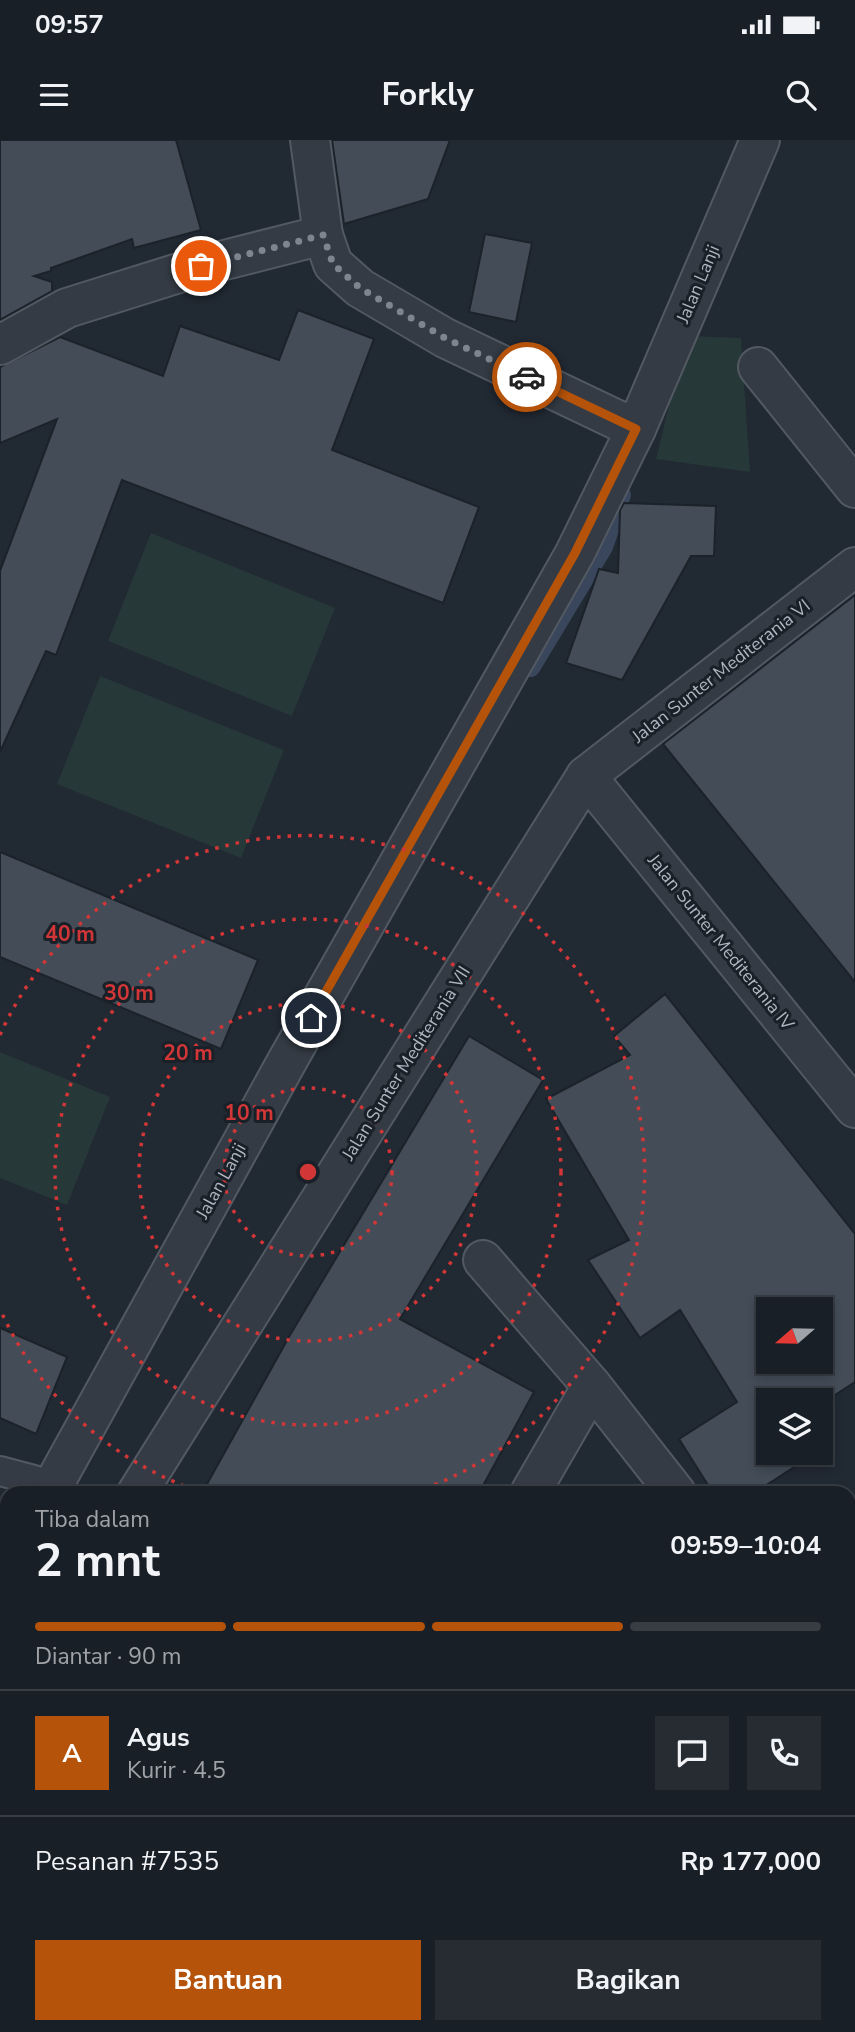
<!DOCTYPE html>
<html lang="id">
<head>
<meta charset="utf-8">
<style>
  :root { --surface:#191f26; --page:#262c32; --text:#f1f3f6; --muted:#9fa2a7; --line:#373d43; --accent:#b45309 }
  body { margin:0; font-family:"Nunito Sans",sans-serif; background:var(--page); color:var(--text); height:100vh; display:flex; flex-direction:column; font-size:26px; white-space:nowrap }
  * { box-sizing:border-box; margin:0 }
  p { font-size:23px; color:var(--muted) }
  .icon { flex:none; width:38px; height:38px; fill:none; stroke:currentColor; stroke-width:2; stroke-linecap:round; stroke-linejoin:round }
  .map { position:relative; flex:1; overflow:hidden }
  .details { position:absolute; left:0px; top:1346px; width:856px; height:548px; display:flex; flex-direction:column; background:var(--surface); border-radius:21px 21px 0 0; box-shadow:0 4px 10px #0003,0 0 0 2px var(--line) }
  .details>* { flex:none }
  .needle { width:46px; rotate:250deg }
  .tools { position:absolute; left:756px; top:1157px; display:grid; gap:14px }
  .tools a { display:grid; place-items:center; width:77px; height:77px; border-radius:0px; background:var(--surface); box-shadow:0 4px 10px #0003,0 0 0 2px var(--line); font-size:35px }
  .pin { position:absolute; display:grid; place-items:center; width:60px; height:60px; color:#fff; margin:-30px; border:4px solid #fff; border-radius:50%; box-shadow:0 2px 7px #0007 }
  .courier { position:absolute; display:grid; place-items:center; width:70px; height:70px; margin:-35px; border:5px solid #b45309; border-radius:50%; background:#fff; color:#222; box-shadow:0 2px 9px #0007 }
  .overview em { font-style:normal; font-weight:700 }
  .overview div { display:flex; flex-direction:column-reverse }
  .overview { display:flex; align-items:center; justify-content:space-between; height:119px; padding:0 35px }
  h1 { font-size:46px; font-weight:700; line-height:52px }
  .bar { display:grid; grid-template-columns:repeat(4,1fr); gap:10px 7px; align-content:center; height:84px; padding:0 35px }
  .bar i { height:9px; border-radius:5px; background:var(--line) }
  .bar .current { background:var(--accent) }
  .bar p { grid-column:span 4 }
  .line { display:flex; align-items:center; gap:18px; padding:0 35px; border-top:2px solid var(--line) }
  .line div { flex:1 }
  .round { display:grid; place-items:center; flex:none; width:74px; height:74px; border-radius:0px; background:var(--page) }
  .primary-button { display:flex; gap:14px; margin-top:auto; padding:14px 35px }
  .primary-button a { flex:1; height:80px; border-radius:0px; background:var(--accent); color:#fff; font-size:28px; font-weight:700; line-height:80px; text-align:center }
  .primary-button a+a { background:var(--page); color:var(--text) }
  .status { display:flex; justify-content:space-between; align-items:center; height:49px; padding:0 35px; background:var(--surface); direction:ltr }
  .status svg { height:19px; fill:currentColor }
  header { display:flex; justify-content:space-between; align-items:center; height:91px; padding:0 35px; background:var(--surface); font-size:32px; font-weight:700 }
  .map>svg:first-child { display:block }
</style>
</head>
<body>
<div class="status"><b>09:57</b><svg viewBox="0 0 49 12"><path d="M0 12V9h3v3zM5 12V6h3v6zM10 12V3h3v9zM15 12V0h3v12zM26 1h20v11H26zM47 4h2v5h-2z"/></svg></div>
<header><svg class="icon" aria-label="menu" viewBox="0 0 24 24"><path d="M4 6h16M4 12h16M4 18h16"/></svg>Forkly<svg class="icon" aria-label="search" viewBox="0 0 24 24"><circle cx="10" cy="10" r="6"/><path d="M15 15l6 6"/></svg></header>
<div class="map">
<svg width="855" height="1892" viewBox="0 0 855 1892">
  <rect width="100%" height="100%" fill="#212933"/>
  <g fill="#273838">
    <polygon points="686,196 741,198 750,332 656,319"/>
    <polygon points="151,393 335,468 292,576 108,501"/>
    <polygon points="100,536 284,610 241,718 57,644"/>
    <polygon points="0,912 110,957 67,1065 0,1038"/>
  </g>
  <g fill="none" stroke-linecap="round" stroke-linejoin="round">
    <polyline stroke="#39465b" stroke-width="18" points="531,528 604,407 622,355"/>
  </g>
  <g fill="#434c57" stroke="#1c222a" stroke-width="2" fill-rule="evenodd">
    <polygon points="0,0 176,0 201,90 134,108 132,99 51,128 51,131 34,136 52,142 52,151 0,180"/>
    <polygon points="332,0 450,0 428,59 344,84"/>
    <polygon points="485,94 532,103 516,182 469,172"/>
    <polygon points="298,170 374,199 332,310 479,367 443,463 122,340 56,515 46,511 0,612 0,431 57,279 0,303 0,227 60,197 163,236 180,186 279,220"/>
    <polygon points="624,363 716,366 714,416 691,416 622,540 566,523 599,429 618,433 620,370"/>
    <polygon points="855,455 855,842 663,604"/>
    <polygon points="0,712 258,820 221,909 0,817"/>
    <path d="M665 854 855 1094V1242L821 1264V1260H768V1312H796L802 1322 754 1353H713L679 1299 737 1262 680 1170 640 1198 588 1120 629 1100 546 959 630 915 614 896ZM768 1169H821V1222H768Z"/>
    <polygon points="469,896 543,940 400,1179 534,1252 479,1353 202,1353 290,1195"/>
    <polygon points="0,1188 67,1217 36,1294 0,1278"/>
  </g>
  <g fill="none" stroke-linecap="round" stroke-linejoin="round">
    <g stroke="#525962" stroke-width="32">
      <polyline id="service" points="0,1331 34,1340 51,1350"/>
    </g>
    <g stroke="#525962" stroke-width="42">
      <g id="minor">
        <polyline points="310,0 323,95 333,124 360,148 445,198 636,289"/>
        <polyline points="0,205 67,168 201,126 323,95"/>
        <polyline points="758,227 855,348"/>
        <polyline points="586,636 855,968"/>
        <polyline points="483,1120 592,1246 676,1353"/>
        <polyline points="49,1353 286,923 575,413 636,289 760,0"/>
        <polyline points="137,1353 586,636 855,427"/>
        <polyline points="530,1353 592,1246"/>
        <polyline points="0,1436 7,1424"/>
        <polyline points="849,1457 855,1452"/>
        <polyline points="0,1572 7,1561"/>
        <polyline points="0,1656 7,1661"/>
        <polyline points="295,1886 300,1892"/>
        <polyline points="391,1892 396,1886"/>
      </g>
    </g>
    <use href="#service" stroke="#343b44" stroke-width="28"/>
    <use href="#minor" stroke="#343b44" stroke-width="38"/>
  </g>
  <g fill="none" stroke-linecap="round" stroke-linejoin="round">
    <polyline stroke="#7d858f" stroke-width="7" stroke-dasharray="0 12.6" points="201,126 323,95 333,124 360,148 445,198 527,237"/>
    <polyline stroke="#b45309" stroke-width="9" points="311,878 575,413 636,289 527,237"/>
  </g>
  <g fill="none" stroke="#d23637" stroke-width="3.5" stroke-dasharray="3.5 7">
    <circle cx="308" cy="1032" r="84"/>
    <circle cx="308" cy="1032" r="169"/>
    <circle cx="308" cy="1032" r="253"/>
    <path d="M204 1353A337 337 0 0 1 0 1169M0 895A337 337 0 1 1 412 1353"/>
  </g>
  <g text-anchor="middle" stroke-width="6" stroke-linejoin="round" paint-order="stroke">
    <g font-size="18" fill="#afb6c1" stroke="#1a2028">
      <text transform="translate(698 144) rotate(-67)" y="6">Jalan Lanji</text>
      <text transform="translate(721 531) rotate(-38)" y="6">Jalan Sunter Mediterania VI</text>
      <text transform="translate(721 802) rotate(51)" y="6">Jalan Sunter Mediterania IV</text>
      <text transform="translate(406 923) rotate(-58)" y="6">Jalan Sunter Mediterania VII</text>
      <text transform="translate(221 1041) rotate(-61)" y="6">Jalan Lanji</text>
    </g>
  </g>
  <circle cx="308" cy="1032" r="10" fill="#d23637" stroke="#1a2028" stroke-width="3.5"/>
  <g font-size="21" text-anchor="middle" font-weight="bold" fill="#d23637" stroke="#1a2028" stroke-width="6" stroke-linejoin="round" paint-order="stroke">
    <text x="70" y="801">40 m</text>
    <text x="129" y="860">30 m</text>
    <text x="188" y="920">20 m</text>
    <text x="249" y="980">10 m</text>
  </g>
</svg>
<div class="tools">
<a><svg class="needle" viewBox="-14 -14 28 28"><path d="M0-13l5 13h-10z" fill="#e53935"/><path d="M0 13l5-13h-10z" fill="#9fa2a7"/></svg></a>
<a><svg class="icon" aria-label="layers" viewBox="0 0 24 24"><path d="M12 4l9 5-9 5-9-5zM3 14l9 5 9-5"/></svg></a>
</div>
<div class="pin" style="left:201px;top:126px;background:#ea580c"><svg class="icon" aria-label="bag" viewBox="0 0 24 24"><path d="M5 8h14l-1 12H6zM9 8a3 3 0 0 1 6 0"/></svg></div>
<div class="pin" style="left:311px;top:878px;background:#1f2937"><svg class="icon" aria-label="home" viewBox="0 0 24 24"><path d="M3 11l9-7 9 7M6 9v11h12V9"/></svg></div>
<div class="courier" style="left:527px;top:237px"><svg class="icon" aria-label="car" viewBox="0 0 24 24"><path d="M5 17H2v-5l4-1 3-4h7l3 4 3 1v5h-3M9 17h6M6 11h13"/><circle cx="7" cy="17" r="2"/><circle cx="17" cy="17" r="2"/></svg></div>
<section class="details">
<div class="overview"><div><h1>2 mnt</h1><p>Tiba dalam</p></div><em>09:59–10:04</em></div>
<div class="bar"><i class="current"></i><i class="current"></i><i class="current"></i><i></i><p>Diantar · 90 m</p></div>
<div class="line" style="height:126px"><b class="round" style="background:var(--accent);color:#fff">A</b><div><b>Agus</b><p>Kurir · 4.5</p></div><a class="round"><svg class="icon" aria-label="chat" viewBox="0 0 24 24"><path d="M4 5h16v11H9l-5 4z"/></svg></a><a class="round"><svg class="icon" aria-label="phone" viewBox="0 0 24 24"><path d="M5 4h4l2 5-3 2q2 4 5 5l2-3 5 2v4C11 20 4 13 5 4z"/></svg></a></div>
<div class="line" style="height:91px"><div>Pesanan #7535</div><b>Rp 177,000</b></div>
<div class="primary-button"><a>Bantuan</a><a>Bagikan</a></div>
</section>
</div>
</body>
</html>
